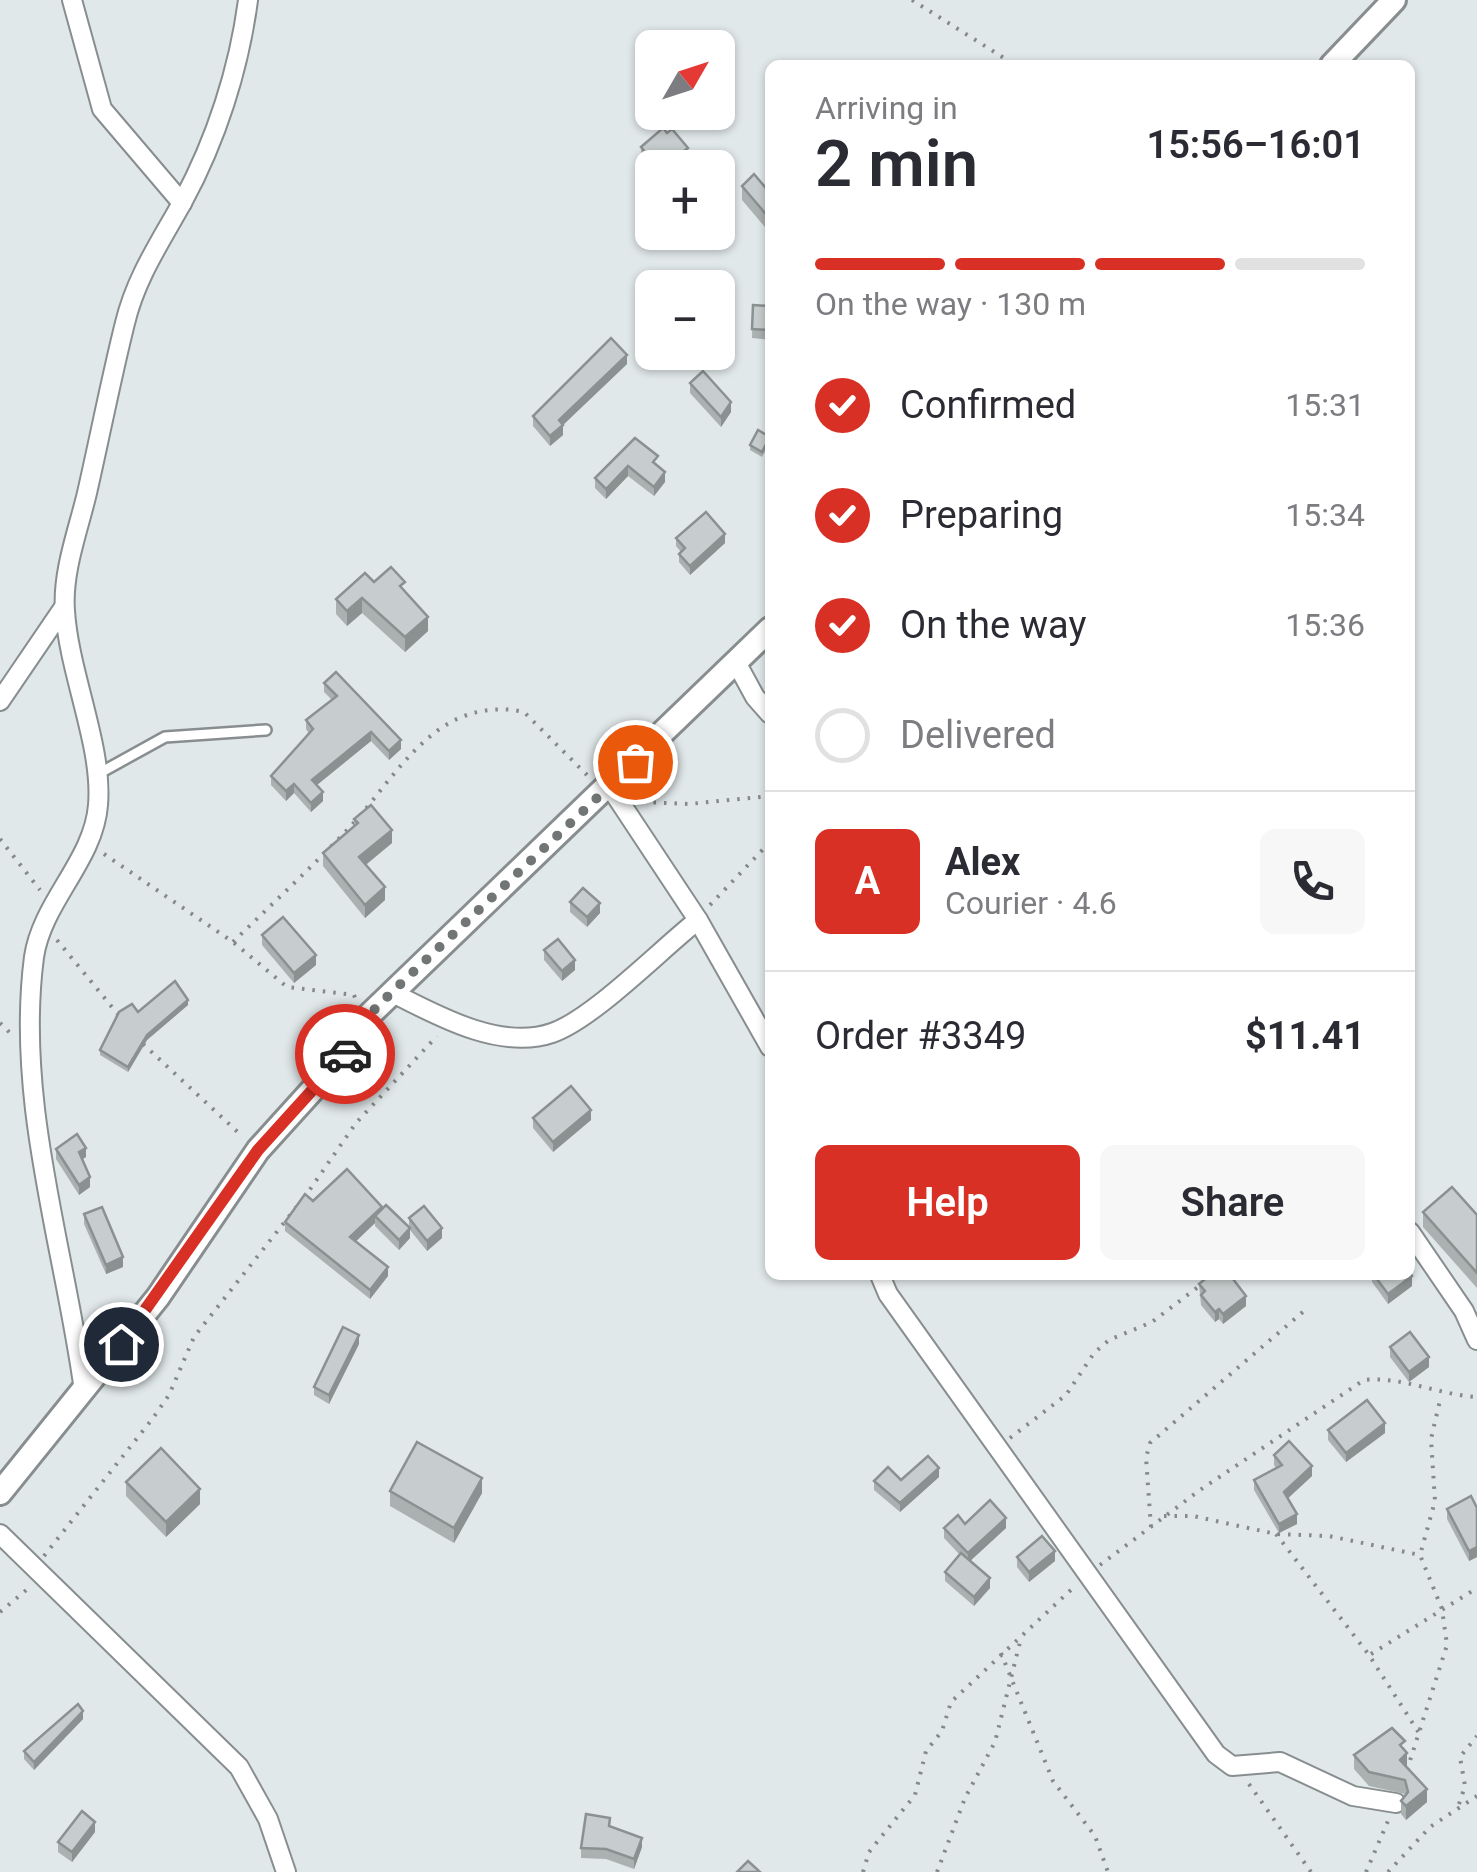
<!DOCTYPE html>
<html lang="en">
<head>
<meta charset="utf-8">
<style>
  :root { --surface:#fff; --page:#f7f7f7; --text:#2b2b33; --muted:#7c7c81; --line:#e1e1e2; --accent:#d93025 }
  body { margin:0; font-family:Roboto,sans-serif; background:var(--page); color:var(--text); height:100vh; display:flex; flex-direction:column; font-size:38px; white-space:nowrap }
  * { box-sizing:border-box; margin:0 }
  p { font-size:32px; color:var(--muted) }
  .icon { flex:none; width:55px; height:55px; fill:none; stroke:currentColor; stroke-width:2; stroke-linecap:round; stroke-linejoin:round }
  .map { position:relative; flex:1; overflow:hidden }
  .sheet { position:absolute; left:765px; top:60px; width:650px; height:1220px; display:flex; flex-direction:column; background:var(--surface); border-radius:15px; box-shadow:0 2px 8px #0004 }
  .sheet>* { flex:none }
  .needle { width:65px; rotate:51deg }
  .tools { position:absolute; left:635px; top:30px; display:grid; gap:20px }
  .tools a { display:grid; place-items:center; width:100px; height:100px; border-radius:15px; background:var(--surface); box-shadow:0 2px 8px #0004; font-size:50px }
  .pin { position:absolute; display:grid; place-items:center; width:85px; height:85px; color:#fff; margin:-42px; border:5px solid #fff; border-radius:50%; box-shadow:0 2px 10px #0007 }
  .courier { position:absolute; display:grid; place-items:center; width:100px; height:100px; margin:-50px; border:8px solid #d93025; border-radius:50%; background:#fff; color:#222; box-shadow:0 2px 12px #0007 }
  .summary em { font-style:normal; font-weight:600 }
  .summary div { display:flex; flex-direction:column-reverse }
  .summary { display:flex; align-items:center; justify-content:space-between; height:170px; padding:0 50px }
  h1 { font-size:65px; font-weight:600; line-height:75px }
  .bar { display:grid; grid-template-columns:repeat(4,1fr); gap:15px 10px; align-content:center; height:120px; padding:0 50px }
  .bar i { height:12px; border-radius:8px; background:var(--line) }
  .bar .on { background:var(--accent) }
  .bar p { grid-column:span 4 }
  .line { display:flex; align-items:center; gap:25px; padding:0 50px; border-top:2px solid var(--line) }
  .line div { flex:1 }
  .round { display:grid; place-items:center; flex:none; width:105px; height:105px; border-radius:15px; background:var(--page) }
  ol { padding:0 50px; list-style:none }
  li { display:flex; align-items:center; gap:30px; height:110px }
  li p { margin-inline-start:auto }
  li .icon { padding:10px; border-radius:50%; background:var(--accent); color:#fff; stroke-width:4 }
  li:last-child { color:var(--muted) }
  li i { width:55px; height:55px; border:5px solid var(--line); border-radius:50% }
  .primary-button { display:flex; gap:20px; margin-top:auto; padding:20px 50px }
  .primary-button a { flex:1; height:115px; border-radius:15px; background:var(--accent); color:#fff; font-size:40px; font-weight:600; line-height:115px; text-align:center }
  .primary-button a+a { background:var(--page); color:var(--text) }
  .map>svg:first-child { display:block }
</style>
</head>
<body>
<div class="map">
<svg width="1477" height="1872" viewBox="0 0 1477 1872">
  <rect width="100%" height="100%" fill="#e1e8e9"/>
  <g fill="none" stroke-linecap="round" stroke-linejoin="round">
    <g stroke="#888e8f" stroke-width="14">
      <polyline id="service" points="98,774 165,737 266,730"/>
    </g>
    <g stroke="#888e8f" stroke-width="22">
      <g id="minor">
        <polyline points="72,0 102,109 182,203"/>
        <polyline points="736,662 755,697 770,714"/>
        <polyline points="0,701 64,607"/>
        <polyline points="610,787 698,920 770,1047"/>
        <path d="M391 992C436 1015 500 1051 552 1033 593 1019 661 949 698 920"/>
        <polyline points="1410,1232 1464,1311 1477,1340"/>
        <polyline points="880,1275 888,1294 1216,1754 1232,1766 1280,1762 1353,1796 1396,1803"/>
        <path d="M84 1391C65 1249 15 1103 34 957 42 902 94 860 98 805 103 746 69 674 65 611 62 572 78 531 87 493 100 436 111 379 125 323 136 277 161 241 183 201 216 140 239 69 248 0"/>
        <polyline points="0,1534 239,1767 268,1819 286,1872"/>
      </g>
    </g>
    <g stroke="#888e8f" stroke-width="28">
      <g id="tertiary">
        <polyline points="1332,65 1394,0"/>
        <polyline points="0,1493 158,1297 258,1150 345,1054 364,1020 770,629"/>
      </g>
    </g>
    <g stroke="#84898a" stroke-width="4" stroke-dasharray="2.5 8" stroke-linecap="butt">
      <polyline points="912,0 1015,65"/>
      <polyline points="643,802 689,804 770,796"/>
      <polyline points="0,839 40,890"/>
      <polyline points="104,854 233,942 287,987 354,995 356,1000"/>
      <polyline points="710,905 770,842"/>
      <polyline points="57,940 121,1018"/>
      <path d="M233 942C272 904 312 867 349 828 378 797 402 757 437 731 462 712 494 705 524 712L587 775"/>
      <polyline points="0,1023 11,1034"/>
      <polyline points="143,1044 242,1136"/>
      <polyline points="304,1198 356,1123 437,1036"/>
      <polyline points="1010,1438 1066,1395 1094,1353 1109,1340 1152,1322 1202,1284"/>
      <polyline points="1164,1516 1193,1516 1276,1534 1329,1536 1420,1555"/>
      <polyline points="1151,1527 1146,1458 1150,1443 1304,1311"/>
      <polyline points="1276,1534 1369,1655 1419,1733"/>
      <polyline points="44,1556 153,1418 169,1395 194,1337 298,1205"/>
      <path d="M1100 1565 1200 1490 1364 1380C1401 1376 1440 1395 1477 1397"/>
      <polyline points="0,1612 30,1587"/>
      <polyline points="1001,1653 1053,1781 1095,1836 1108,1872"/>
      <polyline points="1371,1654 1477,1588"/>
      <polyline points="1407,1770 1447,1645 1442,1609 1420,1555 1435,1501 1431,1439 1441,1396"/>
      <polyline points="1249,1784 1311,1872"/>
      <polyline points="1459,1804 1465,1786 1460,1757 1477,1736"/>
      <polyline points="863,1872 869,1852 915,1795 926,1751 942,1731 951,1702 1074,1587"/>
      <polyline points="937,1872 965,1798 995,1742 1021,1638"/>
      <polyline points="1366,1872 1388,1821"/>
      <polyline points="1388,1872 1430,1827 1477,1796"/>
    </g>
    <use href="#service" stroke="#fff" stroke-width="9"/>
    <use href="#minor" stroke="#fff" stroke-width="18"/>
    <use href="#tertiary" stroke="#fff" stroke-width="22"/>
  </g>
  <g fill="#abb0b1">
    <polygon points="641,147 688,156 652,168 652,184 638,169 638,159 641,156"/>
    <polygon points="742,186 770,193 770,233 742,200"/>
    <polygon points="753,305 770,306 770,340 752,338"/>
    <polygon points="627,364 563,425 563,435 550,446 533,426 533,416"/>
    <polygon points="690,383 731,412 721,427 690,393"/>
    <polygon points="770,437 770,443 762,457 750,450 750,445"/>
    <polygon points="635,438 658,466 665,482 654,496 628,476 606,499 595,488 595,478"/>
    <polygon points="676,538 725,543 690,575 679,562 679,554 681,552 676,546"/>
    <polygon points="374,582 405,591 428,631 405,652 362,613 347,626 336,614 336,599"/>
    <polygon points="324,683 401,749 389,760 371,741 317,785 323,801 311,812 294,793 286,801 271,785 271,776 309,734 306,729 306,720 332,700 324,692"/>
    <polygon points="354,819 392,843 366,865 385,900 365,918 323,866 323,853 354,826"/>
    <polygon points="570,902 600,913 587,927 570,912"/>
    <polygon points="262,935 316,965 294,983 262,945"/>
    <polygon points="544,950 575,970 562,981 544,960"/>
    <polygon points="188,1005 147,1040 128,1072 100,1055 100,1050 138,1012"/>
    <polygon points="533,1118 591,1120 553,1152 533,1128"/>
    <polygon points="56,1149 86,1157 83,1159 90,1187 79,1195 56,1159"/>
    <polygon points="313,1201 382,1207 409,1227 409,1218 442,1238 427,1251 410,1230 410,1238 399,1250 375,1226 375,1223 356,1241 388,1276 370,1299 285,1231 285,1222"/>
    <polygon points="1423,1212 1477,1215 1477,1288 1423,1227"/>
    <polygon points="84,1214 123,1267 106,1274 84,1224"/>
    <polygon points="1372,1275 1410,1275 1412,1286 1388,1304 1372,1282"/>
    <polygon points="1199,1284 1246,1306 1223,1324 1219,1319 1215,1322 1201,1305"/>
    <polygon points="359,1344 329,1404 314,1395 314,1387"/>
    <polygon points="1390,1347 1429,1367 1409,1382 1390,1357"/>
    <polygon points="1328,1430 1385,1433 1346,1462 1328,1440"/>
    <polygon points="1274,1455 1312,1476 1288,1498 1297,1524 1279,1533 1254,1490 1254,1480 1276,1468 1274,1465"/>
    <polygon points="939,1477 900,1512 874,1490 874,1481"/>
    <polygon points="126,1482 200,1504 166,1537 126,1496"/>
    <polygon points="390,1491 482,1493 454,1543 390,1506"/>
    <polygon points="1477,1508 1477,1557 1469,1561 1447,1519 1447,1509"/>
    <polygon points="965,1524 1006,1528 970,1561 990,1588 974,1606 945,1581 945,1572 959,1554 944,1538 944,1528"/>
    <polygon points="1017,1557 1055,1561 1029,1582 1017,1567"/>
    <polygon points="83,1719 34,1770 24,1759 24,1751"/>
    <polygon points="1405,1750 1407,1767 1427,1802 1406,1820 1401,1814 1401,1801 1405,1796 1405,1794 1369,1786 1354,1769 1354,1755"/>
    <polygon points="610,1826 642,1847 634,1869 606,1859 581,1858 581,1848"/>
    <polygon points="95,1832 72,1862 58,1852 58,1842"/>
  </g>
  <g fill="#8b9090">
    <polygon points="627,355 627,364 563,425 563,435 550,446 550,436 559,420"/>
    <polygon points="731,402 731,412 721,427 721,417"/>
    <polygon points="628,466 628,476 606,499 606,489"/>
    <polygon points="665,472 665,482 654,496 654,487"/>
    <polygon points="725,534 725,543 690,575 690,566"/>
    <polygon points="362,598 362,613 347,626 347,611"/>
    <polygon points="428,617 428,631 405,652 405,637"/>
    <polygon points="371,732 371,741 312,789 312,780"/>
    <polygon points="401,740 401,749 389,760 389,751"/>
    <polygon points="294,784 294,793 286,801 286,791"/>
    <polygon points="323,792 323,801 311,812 311,803"/>
    <polygon points="392,830 392,843 359,870 359,857"/>
    <polygon points="385,887 385,900 365,918 365,905"/>
    <polygon points="600,903 600,913 587,927 587,917"/>
    <polygon points="316,955 316,965 294,983 294,973"/>
    <polygon points="575,960 575,970 562,981 562,971"/>
    <polygon points="188,1000 188,1005 147,1040 128,1072 128,1067 147,1035"/>
    <polygon points="591,1110 591,1120 553,1152 553,1142"/>
    <polygon points="86,1148 86,1157 79,1161 79,1152"/>
    <polygon points="90,1177 90,1187 79,1195 79,1185"/>
    <polygon points="382,1207 375,1216 375,1223 350,1247 350,1237"/>
    <polygon points="410,1228 410,1238 399,1250 399,1240"/>
    <polygon points="442,1228 442,1238 427,1251 427,1241"/>
    <polygon points="123,1257 123,1267 106,1274 106,1265"/>
    <polygon points="388,1267 388,1276 370,1299 370,1290"/>
    <polygon points="1412,1276 1412,1286 1388,1304 1388,1294"/>
    <polygon points="1246,1296 1246,1306 1223,1324 1223,1314"/>
    <polygon points="1219,1309 1219,1319 1215,1322 1215,1312"/>
    <polygon points="359,1335 359,1344 329,1404 329,1395"/>
    <polygon points="1429,1357 1429,1367 1409,1382 1409,1372"/>
    <polygon points="1385,1423 1385,1433 1346,1462 1346,1453"/>
    <polygon points="1312,1466 1312,1476 1284,1502 1284,1492"/>
    <polygon points="939,1468 939,1477 900,1512 900,1503"/>
    <polygon points="482,1478 482,1493 454,1543 454,1528"/>
    <polygon points="200,1489 200,1504 166,1537 166,1522"/>
    <polygon points="1297,1514 1297,1524 1279,1533 1279,1524"/>
    <polygon points="1006,1518 1006,1528 968,1563 968,1553"/>
    <polygon points="1477,1547 1477,1557 1469,1561 1469,1551"/>
    <polygon points="1055,1551 1055,1561 1029,1582 1029,1572"/>
    <polygon points="990,1578 990,1588 974,1606 974,1597"/>
    <polygon points="83,1711 83,1719 34,1770 34,1762"/>
    <polygon points="1407,1753 1407,1767 1400,1760"/>
    <polygon points="1427,1789 1427,1802 1406,1820 1406,1806"/>
    <polygon points="95,1822 95,1832 72,1862 72,1852"/>
    <polygon points="642,1838 642,1847 634,1869 634,1859"/>
  </g>
  <g fill="#c7cdce" stroke="#8b9090" stroke-width="2.5">
    <polygon points="663,128 667,133 672,129 688,148 684,151 697,168 652,168 652,174 638,159 645,152 641,147"/>
    <polygon points="754,174 770,193 770,219 742,186"/>
    <polygon points="753,305 770,306 770,330 752,329"/>
    <polygon points="611,338 627,355 559,420 563,425 550,436 533,416"/>
    <polygon points="703,371 731,402 721,417 690,383"/>
    <polygon points="758,430 770,437 762,452 750,445"/>
    <polygon points="635,438 658,456 653,462 665,472 654,487 628,466 606,489 595,478"/>
    <polygon points="706,512 725,534 690,566 679,554 685,548 676,538"/>
    <polygon points="391,567 405,582 400,586 428,617 405,637 362,598 347,611 336,599 365,573 374,582"/>
    <polygon points="336,672 401,740 389,751 371,732 312,780 323,792 311,803 294,784 286,791 271,776 313,729 306,720 337,696 324,683"/>
    <polygon points="371,805 392,830 359,857 385,887 365,905 323,853 358,823 354,819"/>
    <polygon points="583,888 600,903 587,917 570,902"/>
    <polygon points="283,917 316,955 294,973 262,935"/>
    <polygon points="558,939 575,960 562,971 544,950"/>
    <polygon points="175,981 188,1000 147,1035 128,1067 100,1050 119,1012 132,1004 138,1012"/>
    <polygon points="571,1086 591,1110 553,1142 533,1118"/>
    <polygon points="77,1134 86,1148 79,1152 90,1177 79,1185 56,1149"/>
    <polygon points="347,1169 382,1207 350,1237 388,1267 370,1290 285,1222 305,1194 313,1201"/>
    <polygon points="1452,1187 1477,1215 1477,1273 1423,1212"/>
    <polygon points="386,1205 410,1228 399,1240 375,1216"/>
    <polygon points="424,1206 442,1228 427,1241 409,1218"/>
    <polygon points="102,1207 123,1257 106,1265 84,1214"/>
    <polygon points="1410,1273 1412,1276 1388,1294 1374,1275 1410,1275"/>
    <polygon points="1210,1275 1230,1275 1246,1296 1223,1314 1219,1309 1215,1312 1201,1295 1205,1291 1199,1284"/>
    <polygon points="343,1327 359,1335 329,1395 314,1387"/>
    <polygon points="1410,1332 1429,1357 1409,1372 1390,1347"/>
    <polygon points="1367,1400 1385,1423 1346,1453 1328,1430"/>
    <polygon points="1289,1441 1312,1466 1284,1492 1297,1514 1279,1524 1254,1480 1282,1465 1274,1455"/>
    <polygon points="417,1442 482,1478 454,1528 390,1491"/>
    <polygon points="161,1448 200,1489 166,1522 126,1482"/>
    <polygon points="928,1456 939,1468 900,1503 874,1481 888,1467 901,1480"/>
    <polygon points="1471,1496 1477,1508 1477,1547 1469,1551 1447,1509"/>
    <polygon points="990,1500 1006,1518 968,1553 944,1528 958,1515 965,1524"/>
    <polygon points="1042,1536 1055,1551 1029,1572 1017,1557"/>
    <polygon points="961,1553 990,1578 974,1597 945,1572"/>
    <polygon points="78,1704 83,1711 34,1762 24,1751"/>
    <polygon points="1392,1728 1405,1741 1400,1745 1407,1753 1400,1760 1427,1789 1406,1806 1401,1801 1408,1792 1405,1780 1369,1772 1354,1755"/>
    <polygon points="82,1811 95,1822 72,1852 58,1842"/>
    <polygon points="586,1814 610,1818 609,1826 642,1838 634,1859 606,1849 581,1848"/>
    <polygon points="748,1861 760,1872 737,1872"/>
  </g>
  <g fill="none" stroke-linecap="round" stroke-linejoin="round">
    <polyline stroke="#717576" stroke-width="10" stroke-dasharray="0 18" points="345,1054 364,1020 392,992 635,762"/>
    <polyline stroke="#d93025" stroke-width="12" points="121,1344 258,1150 345,1054"/>
  </g>
</svg>
<div class="tools">
<a><svg class="needle" viewBox="-14 -14 28 28"><path d="M0-13l5 13h-10z" fill="#e53935"/><path d="M0 13l5-13h-10z" fill="#7c7c81"/></svg></a>
<a>+</a>
<a>−</a>
</div>
<div class="pin" style="left:635px;top:762px;background:#ea580c"><svg class="icon" aria-label="bag" viewBox="0 0 24 24"><path d="M5 8h14l-1 12H6zM9 8a3 3 0 0 1 6 0"/></svg></div>
<div class="pin" style="left:121px;top:1344px;background:#1f2937"><svg class="icon" aria-label="home" viewBox="0 0 24 24"><path d="M3 11l9-7 9 7M6 9v11h12V9"/></svg></div>
<div class="courier" style="left:345px;top:1054px"><svg class="icon" aria-label="car" viewBox="0 0 24 24"><path d="M5 17H2v-5l4-1 3-4h7l3 4 3 1v5h-3M9 17h6M6 11h13"/><circle cx="7" cy="17" r="2"/><circle cx="17" cy="17" r="2"/></svg></div>
<section class="sheet">
<div class="summary"><div><h1>2 min</h1><p>Arriving in</p></div><em>15:56–16:01</em></div>
<div class="bar"><i class="on"></i><i class="on"></i><i class="on"></i><i></i><p>On the way · 130 m</p></div>
<ol>
<li><svg class="icon" aria-label="check" viewBox="0 0 24 24"><path d="M5 12l5 5 9-10"/></svg>Confirmed<p>15:31</p></li>
<li><svg class="icon" aria-label="check" viewBox="0 0 24 24"><path d="M5 12l5 5 9-10"/></svg>Preparing<p>15:34</p></li>
<li><svg class="icon" aria-label="check" viewBox="0 0 24 24"><path d="M5 12l5 5 9-10"/></svg>On the way<p>15:36</p></li>
<li><i></i>Delivered</li>
</ol>
<div class="line" style="height:180px"><b class="round" style="background:var(--accent);color:#fff">A</b><div><b>Alex</b><p>Courier · 4.6</p></div><a class="round"><svg class="icon" aria-label="phone" viewBox="0 0 24 24"><path d="M5 4h4l2 5-3 2q2 4 5 5l2-3 5 2v4C11 20 4 13 5 4z"/></svg></a></div>
<div class="line" style="height:130px"><div>Order #3349</div><b>$11.41</b></div>
<div class="primary-button"><a>Help</a><a>Share</a></div>
</section>
</div>
</body>
</html>
